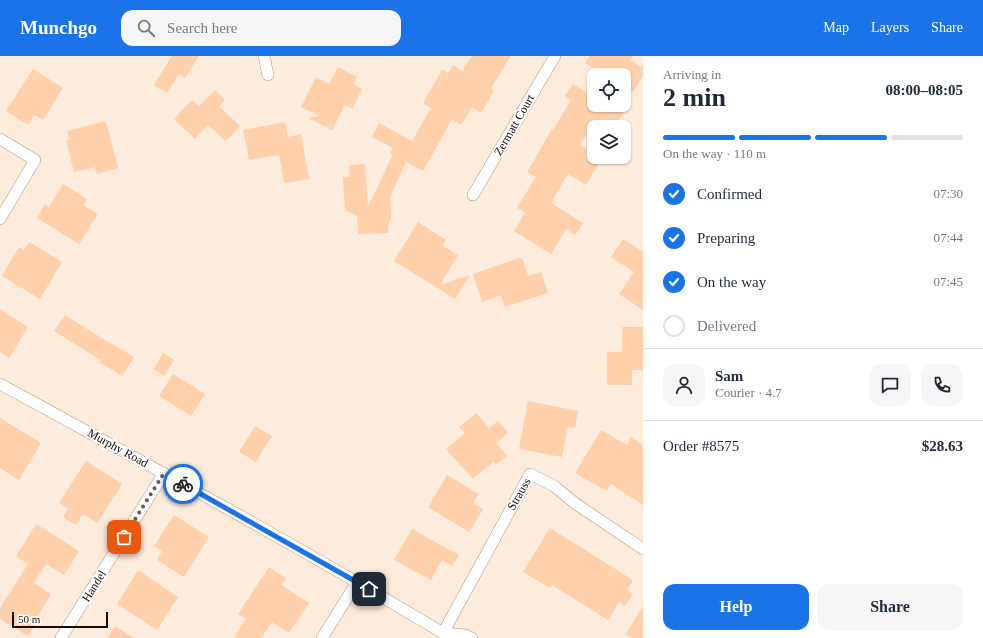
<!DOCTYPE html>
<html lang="en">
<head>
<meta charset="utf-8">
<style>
  :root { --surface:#fff; --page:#f6f6f7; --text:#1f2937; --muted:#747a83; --line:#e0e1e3; --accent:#1a73e8 }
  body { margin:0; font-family:Georgia,serif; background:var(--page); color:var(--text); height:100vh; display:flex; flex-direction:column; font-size:15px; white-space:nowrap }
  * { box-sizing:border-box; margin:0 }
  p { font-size:13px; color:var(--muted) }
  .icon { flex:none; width:22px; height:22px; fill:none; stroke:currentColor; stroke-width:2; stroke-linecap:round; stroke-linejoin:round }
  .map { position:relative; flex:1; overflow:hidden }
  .sheet { display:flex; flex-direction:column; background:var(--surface); width:340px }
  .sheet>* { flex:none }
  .tools { position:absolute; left:587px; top:12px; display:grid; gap:8px }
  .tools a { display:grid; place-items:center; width:44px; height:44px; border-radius:8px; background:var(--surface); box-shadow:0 1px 3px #0004; font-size:20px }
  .scale { position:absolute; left:12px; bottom:10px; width:96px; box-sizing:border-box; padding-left:4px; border:2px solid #160c05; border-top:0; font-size:11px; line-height:14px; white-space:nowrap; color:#160c05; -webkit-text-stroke:3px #fff; paint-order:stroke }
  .pin { position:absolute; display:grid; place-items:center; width:34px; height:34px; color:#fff; margin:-17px; border-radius:8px; box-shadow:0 2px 6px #0006 }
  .courier { position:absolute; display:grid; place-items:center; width:40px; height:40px; margin:-20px; border:3px solid #1a73e8; border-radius:50%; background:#fff; color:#222; box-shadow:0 1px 5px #0007 }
  .head em { font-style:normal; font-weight:800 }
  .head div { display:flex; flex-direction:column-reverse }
  .head { display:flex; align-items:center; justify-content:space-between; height:68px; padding:0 20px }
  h1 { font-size:26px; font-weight:800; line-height:30px }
  .bar { display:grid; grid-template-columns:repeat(4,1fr); gap:6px 4px; align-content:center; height:48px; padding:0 20px }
  .bar i { height:5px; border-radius:3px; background:var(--line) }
  .bar .selected { background:var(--accent) }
  .bar p { grid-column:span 4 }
  .line { display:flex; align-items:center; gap:10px; padding:0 20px; border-top:1px solid var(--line) }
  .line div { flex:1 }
  .round { display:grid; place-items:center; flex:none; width:42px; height:42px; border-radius:12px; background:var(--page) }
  ol { padding:0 20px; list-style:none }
  li { display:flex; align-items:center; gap:12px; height:44px }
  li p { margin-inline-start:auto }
  li .icon { padding:4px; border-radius:50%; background:var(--accent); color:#fff; stroke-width:4 }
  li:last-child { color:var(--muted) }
  li i { width:22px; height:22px; border:2px solid var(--line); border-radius:50% }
  .cta { display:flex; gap:8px; margin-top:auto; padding:8px 20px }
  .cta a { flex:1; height:46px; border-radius:12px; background:var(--accent); color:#fff; font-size:16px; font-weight:800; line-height:46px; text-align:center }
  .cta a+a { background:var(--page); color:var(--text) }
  header { display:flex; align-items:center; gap:24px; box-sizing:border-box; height:56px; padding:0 20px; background:var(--accent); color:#fff }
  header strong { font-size:19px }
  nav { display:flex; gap:22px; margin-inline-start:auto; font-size:14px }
  .search { width:280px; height:36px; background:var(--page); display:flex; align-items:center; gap:10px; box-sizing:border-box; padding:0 14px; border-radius:12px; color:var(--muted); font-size:15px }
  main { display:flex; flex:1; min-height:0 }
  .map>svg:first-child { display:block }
</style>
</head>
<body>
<header>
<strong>Munchgo</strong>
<div class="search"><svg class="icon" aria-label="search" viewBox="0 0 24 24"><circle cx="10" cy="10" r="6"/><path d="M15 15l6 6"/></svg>Search here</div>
<nav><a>Map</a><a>Layers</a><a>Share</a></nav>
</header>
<main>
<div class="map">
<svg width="643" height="582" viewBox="0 0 643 582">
  <rect width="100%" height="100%" fill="#fdebdc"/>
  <g fill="#fed0ac">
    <polygon points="172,0 199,0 185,22 179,18 167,37 154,29"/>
    <polygon points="472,0 511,0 491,32 494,34 481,57 472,51 461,69 452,63 423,115 406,106 390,141 391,162 388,169 388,177 358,178 357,160 345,154 343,121 350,121 349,109 365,108 368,151 393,98 390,97 393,92 372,81 379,67 412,85 431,52 423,47 442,14 448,17 453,9 462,15"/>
    <polygon points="590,0 633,0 630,4 643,12 643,20 633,36 624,31 624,19 605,19 585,7"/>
    <polygon points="338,11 357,21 353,28 362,33 352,53 345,49 332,74 308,62 320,60 301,51 316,21 329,28"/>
    <polygon points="33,13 63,32 43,64 34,59 28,69 6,55"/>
    <polygon points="573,28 594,41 594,49 628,49 615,71 591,71 580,89 594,98 594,101 599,101 602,102 586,129 568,118 551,147 583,167 575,179 566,173 551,198 514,175 525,156 517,152 536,121 527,116 552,73 553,74 571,44 565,40"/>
    <polygon points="215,34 225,44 219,50 240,70 226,85 208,69 195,83 174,63 192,44 199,50"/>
    <polygon points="106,65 118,112 97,118 95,111 74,116 66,84 69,83 67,75"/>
    <polygon points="285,66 288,81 301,78 309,123 284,127 279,99 249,104 243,74"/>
    <polygon points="63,128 87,143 83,149 98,158 79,188 37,162 45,148 49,151"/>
    <polygon points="418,166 446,184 443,190 458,199 440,229 470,219 455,243 394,205"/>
    <polygon points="623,183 643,196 643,254 619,238 634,216 611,201"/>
    <polygon points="29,186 62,206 40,243 2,220 19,191 24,194"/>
    <polygon points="522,201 528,220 541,216 548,237 505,251 501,239 482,246 473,218"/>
    <polygon points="0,253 28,271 9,302 0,296"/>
    <polygon points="65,259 111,288 111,287 134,301 122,320 99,306 101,304 54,275"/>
    <polygon points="622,271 643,271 643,314 632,314 632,329 607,329 607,296 622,296"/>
    <polygon points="163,297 174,304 164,320 154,313"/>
    <polygon points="173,318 205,338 191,360 159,340"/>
    <polygon points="528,345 578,355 575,372 568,371 562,401 519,393"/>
    <polygon points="476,357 489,372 498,365 508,377 496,387 507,400 496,408 494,405 473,423 446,393 465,377 459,371"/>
    <polygon points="0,362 41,387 19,424 0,412"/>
    <polygon points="255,370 272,380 256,406 239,396"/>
    <polygon points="601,374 627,389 631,381 643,389 643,449 611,428 607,435 575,417"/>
    <polygon points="86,405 122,428 97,467 83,458 76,469 63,461 68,453 59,447"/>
    <polygon points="447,419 479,438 473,447 483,453 469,476 428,451"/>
    <polygon points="174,459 209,481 184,521 157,504 162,495 154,490"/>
    <polygon points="36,468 79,495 64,519 46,508 34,527 51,538 36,563 38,564 28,580 0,563 0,552 28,508 16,500"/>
    <polygon points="550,472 633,524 627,534 633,538 625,550 619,546 608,564 552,529 550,532 523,516"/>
    <polygon points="412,473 459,499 452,510 442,504 431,524 394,504"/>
    <polygon points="269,511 286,522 281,529 309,547 289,577 272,566 261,582 234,582 246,563 238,558"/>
    <polygon points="138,514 178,541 157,574 117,548"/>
    <polygon points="643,550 643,582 632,582 626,578"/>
    <polygon points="115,570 134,582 107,582"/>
  </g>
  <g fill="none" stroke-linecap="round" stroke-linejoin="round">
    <g stroke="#b49881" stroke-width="12">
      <g id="street">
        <polyline points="264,0 268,19"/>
        <polyline points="0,83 35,104 0,163"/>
        <polyline points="473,139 555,0"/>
        <path d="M0 328C149 409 298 490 443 577L450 582"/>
        <polyline points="443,577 530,418 554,430 576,448 643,493"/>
        <polyline points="443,577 465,579 472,582"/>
        <polyline points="61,582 164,417"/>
        <polyline points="322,582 357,526"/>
      </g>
    </g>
    <use href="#street" stroke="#fff" stroke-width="11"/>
  </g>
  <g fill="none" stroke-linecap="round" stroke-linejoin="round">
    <polyline stroke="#675a50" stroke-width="4" stroke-dasharray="0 7.2" points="124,481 164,417 183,428"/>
    <polyline stroke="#1a73e8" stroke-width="5" points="183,428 369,533"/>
  </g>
  <g text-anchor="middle" stroke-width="4" stroke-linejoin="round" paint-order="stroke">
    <g font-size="12" fill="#160c05" stroke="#fff">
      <text transform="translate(514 69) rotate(-60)" y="4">Zermatt Court</text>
      <text transform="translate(118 392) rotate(29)" y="4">Murphy Road</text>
      <text transform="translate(519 438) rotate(-60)" y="4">Strauss</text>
      <text transform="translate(94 530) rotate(-58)" y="4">Handel</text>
    </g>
  </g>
</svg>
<div class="tools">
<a><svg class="icon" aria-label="locate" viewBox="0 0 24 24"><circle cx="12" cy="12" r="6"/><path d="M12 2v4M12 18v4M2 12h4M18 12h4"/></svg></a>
<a><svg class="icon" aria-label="layers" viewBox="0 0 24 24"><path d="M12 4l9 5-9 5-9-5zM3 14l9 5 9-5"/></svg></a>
</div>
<div class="scale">50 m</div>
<div class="pin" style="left:124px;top:481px;background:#ea580c"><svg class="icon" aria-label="bag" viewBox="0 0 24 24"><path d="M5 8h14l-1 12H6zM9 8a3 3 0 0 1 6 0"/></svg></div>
<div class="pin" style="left:369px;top:533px;background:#1f2937"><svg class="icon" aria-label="home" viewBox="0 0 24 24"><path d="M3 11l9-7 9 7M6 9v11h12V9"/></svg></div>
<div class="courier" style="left:183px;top:428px"><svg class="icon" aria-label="bike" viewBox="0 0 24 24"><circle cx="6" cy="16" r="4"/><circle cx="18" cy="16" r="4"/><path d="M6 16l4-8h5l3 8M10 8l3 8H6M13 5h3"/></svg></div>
</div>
<section class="sheet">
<div class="head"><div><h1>2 min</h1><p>Arriving in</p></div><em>08:00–08:05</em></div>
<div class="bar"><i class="selected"></i><i class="selected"></i><i class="selected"></i><i></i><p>On the way · 110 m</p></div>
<ol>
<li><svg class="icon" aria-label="check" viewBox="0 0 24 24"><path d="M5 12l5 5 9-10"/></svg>Confirmed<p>07:30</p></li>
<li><svg class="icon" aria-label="check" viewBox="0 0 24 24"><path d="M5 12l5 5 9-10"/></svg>Preparing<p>07:44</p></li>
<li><svg class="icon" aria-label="check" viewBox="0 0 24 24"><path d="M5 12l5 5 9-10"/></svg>On the way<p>07:45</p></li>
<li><i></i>Delivered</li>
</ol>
<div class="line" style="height:72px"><a class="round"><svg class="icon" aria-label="person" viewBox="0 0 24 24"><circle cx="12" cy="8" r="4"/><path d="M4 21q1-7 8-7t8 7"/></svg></a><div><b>Sam</b><p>Courier · 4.7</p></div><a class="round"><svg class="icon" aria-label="chat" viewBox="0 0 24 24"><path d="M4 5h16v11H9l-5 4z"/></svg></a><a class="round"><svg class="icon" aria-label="phone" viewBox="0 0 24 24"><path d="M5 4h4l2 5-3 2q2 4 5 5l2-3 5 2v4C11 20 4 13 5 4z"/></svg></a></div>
<div class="line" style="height:52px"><div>Order #8575</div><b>$28.63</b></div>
<div class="cta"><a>Help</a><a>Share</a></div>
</section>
</main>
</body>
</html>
